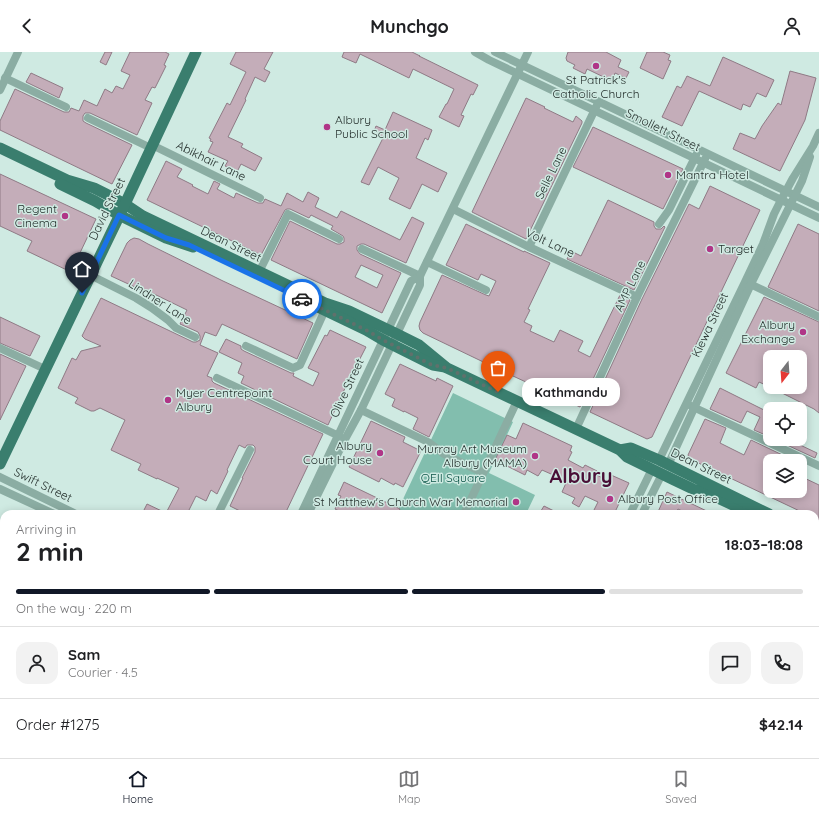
<!DOCTYPE html>
<html lang="en">
<head>
<meta charset="utf-8">
<style>
  :root { --surface:#fff; --page:#f2f2f2; --text:#202124; --muted:#757577; --line:#e0e0e0; --accent:#111827 }
  body { margin:0; font-family:Quicksand,sans-serif; background:var(--page); color:var(--text); height:100vh; display:flex; flex-direction:column; font-size:15px; white-space:nowrap }
  * { box-sizing:border-box; margin:0 }
  p { font-size:13px; color:var(--muted) }
  .icon { flex:none; width:22px; height:22px; fill:none; stroke:currentColor; stroke-width:2; stroke-linecap:round; stroke-linejoin:round }
  .map { position:relative; flex:1; overflow:hidden }
  .side { position:absolute; left:0px; top:458px; width:819px; height:248px; display:flex; flex-direction:column; background:var(--surface); border-radius:12px 12px 0 0; box-shadow:0 2px 10px #0003 }
  .side>* { flex:none }
  .needle { width:26px; rotate:197deg }
  .controls { position:absolute; left:763px; top:298px; display:grid; gap:8px }
  .controls a { display:grid; place-items:center; width:44px; height:44px; border-radius:8px; background:var(--surface); box-shadow:0 2px 10px #0003; font-size:20px }
  .pin { position:absolute; display:grid; place-items:center; width:34px; height:34px; color:#fff; margin:-41px -17px; border-radius:50% 50% 50% 0; rotate:-45deg; box-shadow:0 0 4px #0007 }
  .pin .icon { rotate:45deg }
  .courier { position:absolute; display:grid; place-items:center; width:40px; height:40px; margin:-20px; border:3px solid #1a73e8; border-radius:50%; background:#fff; color:#222; box-shadow:0 1px 5px #0007 }
  .bubble { position:absolute; height:28px; border-radius:12px; background:var(--surface); box-shadow:0 2px 10px #0003; font-size:13px; font-weight:700; line-height:28px; text-align:center }
  .head em { font-style:normal; font-weight:700 }
  .head div { display:flex; flex-direction:column-reverse }
  .head { display:flex; align-items:center; justify-content:space-between; height:68px; padding:0 16px }
  h1 { font-size:26px; font-weight:700; line-height:30px }
  .bar { display:grid; grid-template-columns:repeat(4,1fr); gap:6px 4px; align-content:center; height:48px; padding:0 16px }
  .bar i { height:5px; border-radius:3px; background:var(--line) }
  .bar .current { background:var(--accent) }
  .bar p { grid-column:span 4 }
  .line { display:flex; align-items:center; gap:10px; padding:0 16px; border-top:1px solid var(--line) }
  .line div { flex:1 }
  .round { display:grid; place-items:center; flex:none; width:42px; height:42px; border-radius:12px; background:var(--page) }
  header { display:flex; justify-content:space-between; align-items:center; height:52px; padding:0 16px; background:var(--surface); font-size:18px; font-weight:700 }
  .dock { display:flex; justify-content:space-around; align-items:center; height:56px; border-top:1px solid var(--line); background:var(--surface); font-size:11px; color:var(--muted) }
  .dock a { display:grid; justify-items:center; gap:2px }
  .dock .current { color:var(--accent) }
  .map>svg:first-child { display:block }
</style>
</head>
<body>
<header><svg class="icon" aria-label="back" viewBox="0 0 24 24"><path d="M15 5l-7 7 7 7"/></svg>Munchgo<svg class="icon" aria-label="person" viewBox="0 0 24 24"><circle cx="12" cy="8" r="4"/><path d="M4 21q1-7 8-7t8 7"/></svg></header>
<div class="map">
<svg width="819" height="706" viewBox="0 0 819 706">
  <rect width="100%" height="100%" fill="#cfeae2"/>
  <polygon fill="#82beae" points="453,341 513,370 489,421 535,443 526,462 396,462"/>
  <g fill="#c4adb9" stroke="#8f7a85" fill-rule="evenodd">
    <polygon points="105,0 112,0 106,13 100,10"/>
    <polygon points="130,0 165,0 169,2 164,13 166,14 155,36 152,35 145,48 152,51 137,83 90,61 85,61 83,64 83,69 86,71 132,93 112,132 0,78 0,69 15,37 64,60 69,60 71,56 79,59 84,48 97,54 105,37 112,41 116,34 123,37 130,23 121,19"/>
    <polygon points="236,0 273,0 264,17 270,20 265,30 255,25 245,47 246,48 228,85 243,92 241,95 262,106 255,119 241,112 237,120 225,114 228,109 208,100 213,90 210,89 211,87 209,86 227,51 230,53 246,20 230,12"/>
    <polygon points="344,0 412,0 420,4 419,4 478,33 473,43 471,42 461,63 464,64 459,75 439,65 446,52 447,52 454,37 413,17 409,26 360,2 356,11 342,5"/>
    <polygon points="568,0 606,0 621,8 618,15 629,20 626,26 615,21 612,29 587,17 585,22 573,16 575,13 567,9 566,6"/>
    <polygon points="647,0 663,0 670,3 668,8 671,9 663,27 640,16"/>
    <polygon points="723,5 774,28 766,45 757,41 750,55 743,52 741,58 699,39 682,74 662,65 677,34 681,36 687,24 710,34"/>
    <polygon points="790,19 816,26 805,68 780,119 733,97 740,81 755,87 762,74 778,51 781,53"/>
    <polygon points="31,21 63,36 59,46 26,30"/>
    <polygon points="526,46 545,55 544,56 573,70 576,64 582,69 582,71 526,187 472,160"/>
    <polygon points="393,60 432,78 428,88 425,86 416,106 447,121 438,140 422,132 410,157 389,147 399,126 378,115 369,133 361,130 383,86 373,82 376,74 385,78"/>
    <polygon points="593,75 683,117 663,157 573,115"/>
    <path d="M166 109 182 117 177 125 193 133 192 134 208 142 214 129 220 132 217 137 234 146 236 141 258 151H263L265 147 281 154 287 141 303 150 308 140 319 146 315 155 337 166 341 159 400 188 412 165 424 171 406 211 364 192H361L357 194V198L360 202 401 221 382 261 271 208 290 169 337 192H340L344 190V186L343 184 331 177 333 174 311 163 309 166 290 157H287L285 158 261 203 147 148ZM361 213 383 223 377 236 355 225Z"/>
    <polygon points="0,122 96,167 71,220 27,199 32,189 0,174"/>
    <polygon points="710,134 760,158 652,385 647,387 590,360 642,247 689,152 699,157"/>
    <polygon points="608,148 654,170 654,174 656,177 661,177 664,174 665,175 634,238 567,207 571,199 581,204"/>
    <polygon points="466,172 524,200 524,199 550,211 528,257 530,258 524,270 532,274 530,279 554,290 560,278 583,289 578,299 590,305 620,243 630,248 580,355 500,318 423,281 420,278 419,274 420,270 442,223 486,243 489,244 496,229 481,222 478,228 446,213"/>
    <polygon points="798,172 819,182 819,259 768,235"/>
    <polygon points="134,186 139,187 148,192 223,229 313,271 297,307 222,272 216,284 205,280 200,293 218,301 207,324 212,326 212,329 214,331 323,382 285,462 246,462 230,454 243,426 242,426 255,400 255,395 253,393 247,393 245,396 239,393 227,418 228,419 217,442 211,438 206,449 196,444 187,462 142,462 147,452 166,461 179,436 157,426 157,427 138,418 141,412 111,398 125,368 100,356 94,359 91,359 75,351 78,346 58,336 72,306 76,308 81,299 101,294 85,287 82,284 101,246 193,290 196,290 200,288 200,284 198,280 180,272 187,258 150,240 150,242 111,224 127,191 130,188"/>
    <polygon points="764,245 819,270 819,361 814,357 770,335 800,335 800,305 770,305 770,335 759,330 756,336 726,321"/>
    <polygon points="0,265 40,284 30,304 0,291"/>
    <polygon points="330,278 366,295 346,334 328,373 241,331 244,324 238,321 242,311 219,300 226,287 241,294 241,297 244,299 291,321 294,321 293,324 313,334 319,321 308,316 325,283 327,284"/>
    <polygon points="0,302 26,314 0,368"/>
    <polygon points="400,312 436,329 437,326 453,334 429,385 413,377 418,366 404,359 404,360 392,354 395,347 385,342"/>
    <polygon points="720,336 770,361 770,385 754,378 760,365 747,359 741,371 710,357"/>
    <polygon points="705,367 726,376 720,391 744,403 751,388 795,409 770,409 770,439 800,439 800,424 819,433 819,468 815,466 815,462 806,462 690,407 688,403"/>
    <polygon points="371,369 405,385 403,390 421,399 403,435 395,431 394,433 381,426 379,430 349,415"/>
    <polygon points="523,371 572,394 570,399 572,400 568,408 583,416 585,413 597,419 595,422 608,429 611,423 629,431 614,462 592,462 598,450 585,444 579,455 572,451 575,446 562,440 566,431 559,428 560,426 542,418 538,424 527,418 525,423 495,408 507,383 516,387"/>
    <polygon points="774,387 794,387 800,390 798,392 817,401 815,406"/>
    <polygon points="344,430 400,457 397,462 340,462 341,460 335,457 341,444 338,443"/>
    <polygon points="667,440 713,462 688,462 678,457 675,462 657,462"/>
    <polygon points="544,454 560,462 539,462"/>
  </g>
  <g fill="none" stroke-linecap="round" stroke-linejoin="round">
    <g stroke="#8bada3" stroke-width="8">
      <polyline points="475,0 489,8 819,166"/>
      <polyline points="495,0 819,155"/>
      <polyline points="5,26 66,55"/>
      <polyline points="0,38 18,0"/>
      <polyline points="88,66 151,96"/>
      <polyline points="152,93 260,146"/>
      <polyline points="453,157 529,195 637,245"/>
      <polyline points="659,172 669,158 696,103"/>
      <polyline points="529,195 597,53"/>
      <polyline points="362,197 420,224"/>
      <polyline points="427,210 486,238"/>
      <polyline points="259,220 288,162 339,187"/>
      <polyline points="90,223 136,246 152,256 168,268 176,276 195,285"/>
      <polyline points="748,231 819,265"/>
      <polyline points="246,294 293,316 300,313 325,258"/>
      <polyline points="0,296 45,317"/>
      <polyline points="217,326 339,384"/>
      <polyline points="691,354 819,414"/>
      <polyline points="361,358 428,390 444,402 483,421"/>
      <polyline points="576,377 637,245 705,107"/>
      <polyline points="659,408 745,230 763,192 774,162 781,148 786,139 793,126 813,94 819,81"/>
      <polyline points="668,413 751,232 802,129 810,105"/>
      <polyline points="0,425 76,462"/>
      <polyline points="0,437 54,462"/>
      <polyline points="218,462 250,398"/>
      <polyline points="301,462 411,229 420,224"/>
      <polyline points="308,462 344,389 361,358 420,233 420,224 528,0"/>
      <polyline points="464,462 517,349"/>
      <polyline points="630,462 652,417"/>
      <polyline points="642,462 662,422"/>
      <polyline points="0,506 4,508"/>
      <polyline points="0,535 4,537"/>
      <polyline points="764,702 772,706"/>
      <polyline points="190,706 192,702"/>
      <polyline points="514,706 516,702"/>
      <polyline points="526,706 528,702"/>
      <polyline points="610,706 612,702"/>
    </g>
    <g stroke="#3a7e6e" stroke-width="11">
      <polyline points="0,96 67,128 94,136 106,142 125,152 143,164 325,251 349,259 397,282 419,293 447,316 620,398 627,405 672,427 693,437 705,440 752,462"/>
      <polyline points="60,132 95,149 119,163 166,186 193,195"/>
      <polyline points="318,255 366,278 383,288 433,313 445,315"/>
      <polyline points="620,398 631,396 659,408 769,462"/>
      <polyline points="0,412 125,152 196,0"/>
      <polyline points="815,484 819,486"/>
    </g>
  </g>
  <g fill="none" stroke-linecap="round" stroke-linejoin="round">
    <polyline stroke="#60716c" stroke-width="4" stroke-dasharray="0 7.2" points="302,247 366,278 383,288 432,313 447,316 498,340"/>
    <polyline stroke="#1a73e8" stroke-width="5" points="82,241 119,163 166,186 189,193 302,247"/>
  </g>
  <g fill="#b03587" stroke="#cfeae2" stroke-width="1.5">
    <circle cx="596" cy="14" r="4"/>
    <circle cx="327" cy="75" r="4"/>
    <circle cx="668" cy="123" r="4"/>
    <circle cx="65" cy="164" r="4"/>
    <circle cx="710" cy="197" r="4"/>
    <circle cx="803" cy="280" r="4"/>
    <circle cx="168" cy="348" r="4"/>
    <circle cx="380" cy="401" r="4"/>
    <circle cx="535" cy="404" r="4"/>
    <circle cx="610" cy="447" r="4"/>
    <circle cx="516" cy="450" r="4"/>
  </g>
  <g text-anchor="middle" stroke-width="3" stroke-linejoin="round" paint-order="stroke">
    <g font-size="12" fill="#25302d" stroke="#cfeae2" text-anchor="start">
      <text x="596" y="32" text-anchor="middle">St Patrick's<tspan x="596" dy="14">Catholic Church</tspan></text>
      <text x="335" y="72">Albury<tspan x="335" dy="14">Public School</tspan></text>
      <text x="676" y="127">Mantra Hotel</text>
      <text x="57" y="161" text-anchor="end">Regent<tspan x="57" dy="14">Cinema</tspan></text>
      <text x="718" y="201">Target</text>
      <text x="795" y="277" text-anchor="end">Albury<tspan x="795" dy="14">Exchange</tspan></text>
      <text x="176" y="345">Myer Centrepoint<tspan x="176" dy="14">Albury</tspan></text>
      <text x="372" y="398" text-anchor="end">Albury<tspan x="372" dy="14">Court House</tspan></text>
      <text x="527" y="401" text-anchor="end">Murray Art Museum<tspan x="527" dy="14">Albury (MAMA)</tspan></text>
      <text x="618" y="451">Albury Post Office</text>
      <text x="508" y="454" text-anchor="end">St Matthew's Church War Memorial</text>
    </g>
    <g font-size="12" fill="#25302d" stroke="#cfeae2">
      <text transform="translate(663 78) rotate(26)" y="4">Smollett Street</text>
      <text transform="translate(211 109) rotate(26)" y="4">Abikhair Lane</text>
      <text transform="translate(551 121) rotate(-64)" y="4">Selle Lane</text>
      <text transform="translate(107 157) rotate(-64)" y="4">David Street</text>
      <text transform="translate(550 191) rotate(25)" y="4">Volt Lane</text>
      <text transform="translate(231 192) rotate(26)" y="4">Dean Street</text>
      <text transform="translate(630 234) rotate(-64)" y="4">AMP Lane</text>
      <text transform="translate(160 250) rotate(33)" y="4">Lindner Lane</text>
      <text transform="translate(710 273) rotate(-65)" y="4">Kiewa Street</text>
      <text transform="translate(347 336) rotate(-65)" y="4">Olive Street</text>
      <text transform="translate(701 414) rotate(26)" y="4">Dean Street</text>
      <text transform="translate(43 433) rotate(26)" y="4">Swift Street</text>
    </g>
    <g font-size="12" fill="#085144" stroke="#cfeae2">
      <text x="453" y="430">QEII Square</text>
    </g>
    <g font-size="20" font-weight="bold" fill="#4a0f37" stroke="#cfeae2">
      <text x="581" y="431">Albury</text>
    </g>
  </g>
</svg>
<div class="controls">
<a><svg class="needle" viewBox="-14 -14 28 28"><path d="M0-13l5 13h-10z" fill="#e53935"/><path d="M0 13l5-13h-10z" fill="#757577"/></svg></a>
<a><svg class="icon" aria-label="locate" viewBox="0 0 24 24"><circle cx="12" cy="12" r="6"/><path d="M12 2v4M12 18v4M2 12h4M18 12h4"/></svg></a>
<a><svg class="icon" aria-label="layers" viewBox="0 0 24 24"><path d="M12 4l9 5-9 5-9-5zM3 14l9 5 9-5"/></svg></a>
</div>
<div class="pin" style="left:498px;top:340px;background:#ea580c"><svg class="icon" aria-label="bag" viewBox="0 0 24 24"><path d="M5 8h14l-1 12H6zM9 8a3 3 0 0 1 6 0"/></svg></div>
<div class="pin" style="left:82px;top:241px;background:#1f2937"><svg class="icon" aria-label="home" viewBox="0 0 24 24"><path d="M3 11l9-7 9 7M6 9v11h12V9"/></svg></div>
<div class="courier" style="left:302px;top:247px"><svg class="icon" aria-label="car" viewBox="0 0 24 24"><path d="M5 17H2v-5l4-1 3-4h7l3 4 3 1v5h-3M9 17h6M6 11h13"/><circle cx="7" cy="17" r="2"/><circle cx="17" cy="17" r="2"/></svg></div>
<div class="bubble" style="left:522px;top:326px;width:98px">Kathmandu</div>
<section class="side">
<div class="head"><div><h1>2 min</h1><p>Arriving in</p></div><em>18:03–18:08</em></div>
<div class="bar"><i class="current"></i><i class="current"></i><i class="current"></i><i></i><p>On the way · 220 m</p></div>
<div class="line" style="height:72px"><a class="round"><svg class="icon" aria-label="person" viewBox="0 0 24 24"><circle cx="12" cy="8" r="4"/><path d="M4 21q1-7 8-7t8 7"/></svg></a><div><b>Sam</b><p>Courier · 4.5</p></div><a class="round"><svg class="icon" aria-label="chat" viewBox="0 0 24 24"><path d="M4 5h16v11H9l-5 4z"/></svg></a><a class="round"><svg class="icon" aria-label="phone" viewBox="0 0 24 24"><path d="M5 4h4l2 5-3 2q2 4 5 5l2-3 5 2v4C11 20 4 13 5 4z"/></svg></a></div>
<div class="line" style="height:52px"><div>Order #1275</div><b>$42.14</b></div>
</section>
</div>
<nav class="dock">
<a class="current"><svg class="icon" aria-label="home" viewBox="0 0 24 24"><path d="M3 11l9-7 9 7M6 9v11h12V9"/></svg>Home</a>
<a><svg class="icon" aria-label="map" viewBox="0 0 24 24"><path d="M3 6l6-2 6 2 6-2v14l-6 2-6-2-6 2zM9 4v14M15 6v14"/></svg>Map</a>
<a><svg class="icon" aria-label="saved" viewBox="0 0 24 24"><path d="M7 4h10v16l-5-4-5 4z"/></svg>Saved</a>
</nav>
</body>
</html>
